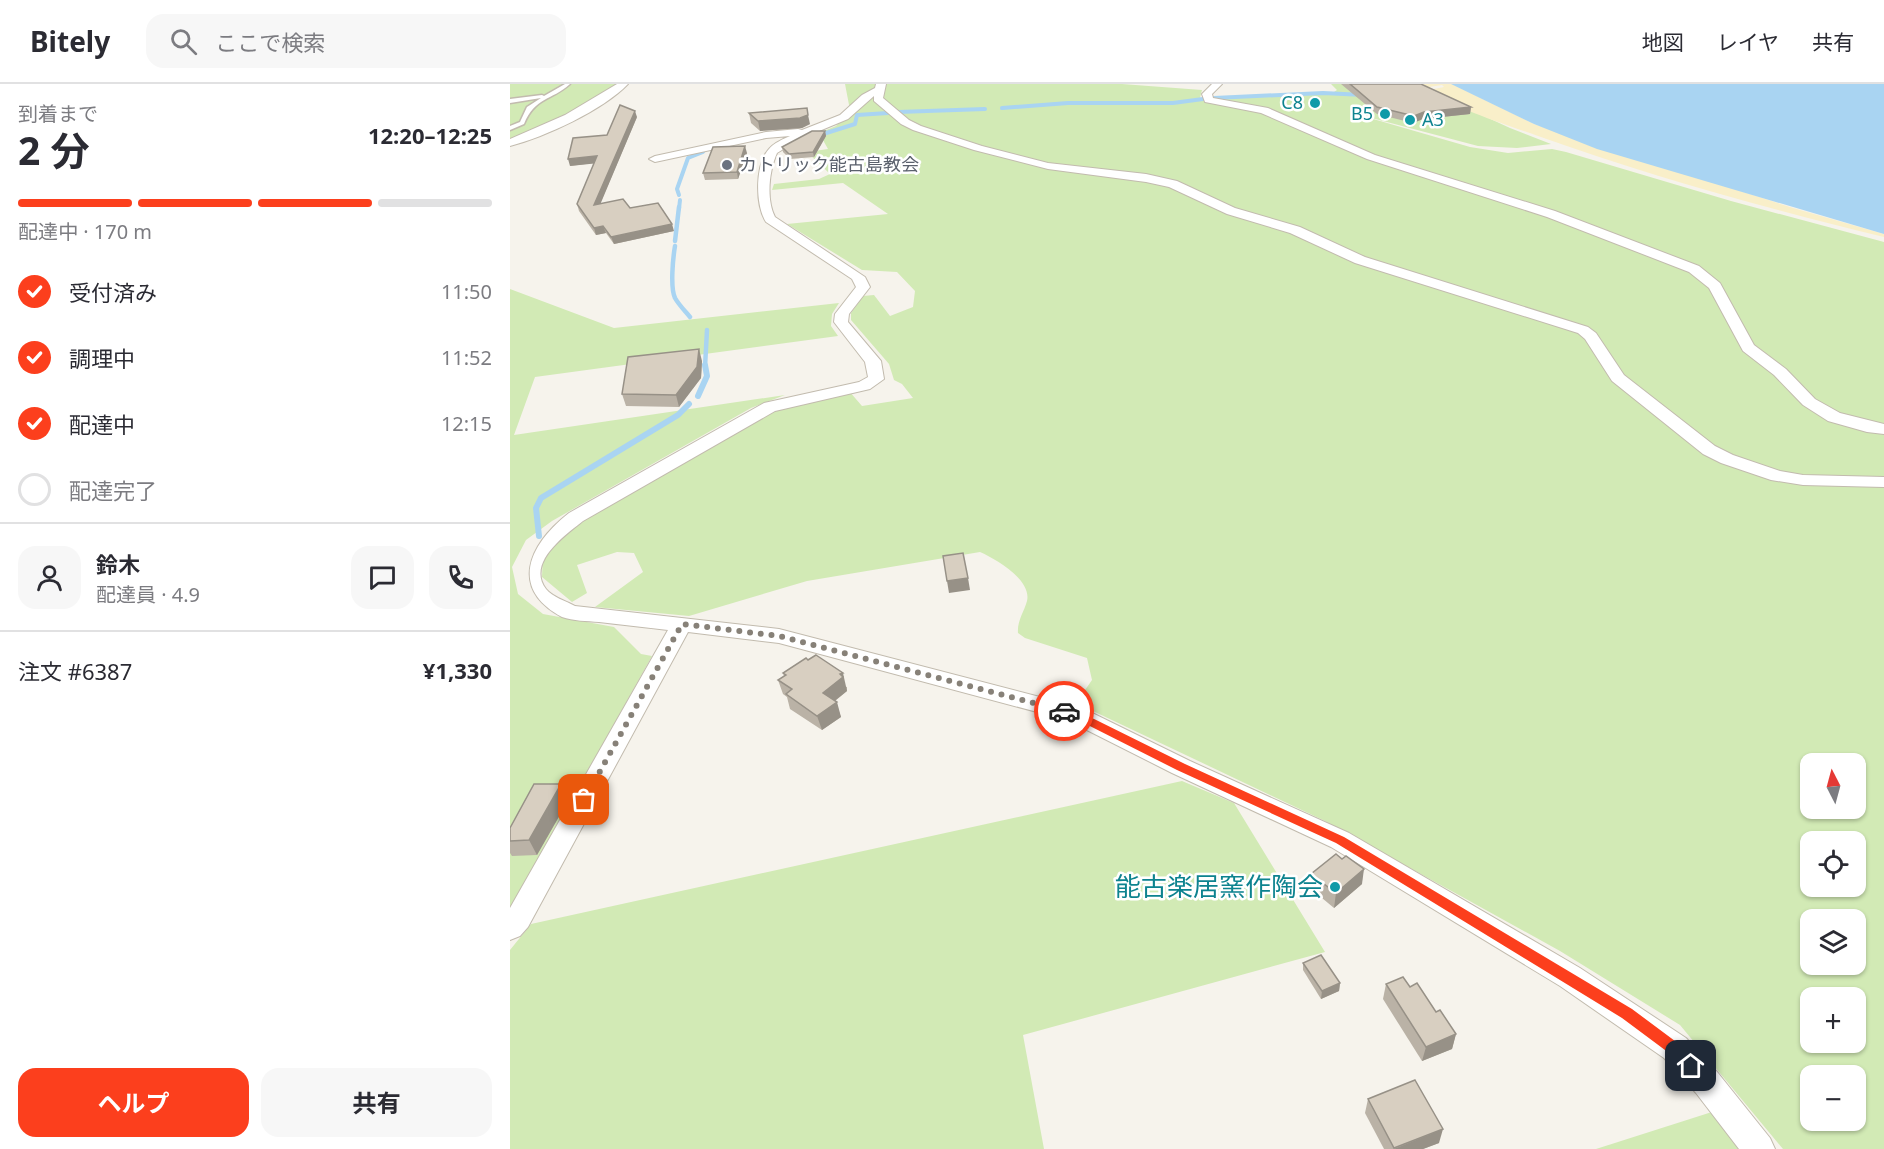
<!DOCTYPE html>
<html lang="ja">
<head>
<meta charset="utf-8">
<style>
  :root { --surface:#fff; --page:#f7f7f7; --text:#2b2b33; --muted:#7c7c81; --line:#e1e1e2; --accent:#fc3f1d }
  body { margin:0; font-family:"Noto Sans","Noto Sans JP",sans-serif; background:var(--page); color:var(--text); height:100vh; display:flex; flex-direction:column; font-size:22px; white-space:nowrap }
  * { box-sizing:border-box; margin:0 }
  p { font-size:20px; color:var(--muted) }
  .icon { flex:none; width:33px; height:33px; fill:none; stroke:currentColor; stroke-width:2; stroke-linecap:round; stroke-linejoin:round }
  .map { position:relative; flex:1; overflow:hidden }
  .panel { display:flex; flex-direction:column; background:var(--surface); width:510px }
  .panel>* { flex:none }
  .needle { width:39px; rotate:354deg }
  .controls { position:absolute; left:1290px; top:669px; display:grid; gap:12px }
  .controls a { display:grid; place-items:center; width:66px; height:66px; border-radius:12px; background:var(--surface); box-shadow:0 2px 4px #0004; font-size:30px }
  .pin { position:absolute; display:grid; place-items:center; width:51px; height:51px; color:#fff; margin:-26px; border-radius:12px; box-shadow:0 3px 9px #0006 }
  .courier { position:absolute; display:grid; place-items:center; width:60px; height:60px; margin:-30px; border:4px solid #fc3f1d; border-radius:50%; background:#fff; color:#222; box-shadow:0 2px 8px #0007 }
  .headline em { font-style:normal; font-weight:700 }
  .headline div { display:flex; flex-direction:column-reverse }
  .headline { display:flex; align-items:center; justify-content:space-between; height:102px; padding:0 18px }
  h1 { font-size:39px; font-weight:700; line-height:45px }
  .bar { display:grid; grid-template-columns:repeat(4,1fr); gap:9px 6px; align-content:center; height:72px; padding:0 18px }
  .bar i { height:8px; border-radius:4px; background:var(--line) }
  .bar .active { background:var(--accent) }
  .bar p { grid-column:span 4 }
  .line { display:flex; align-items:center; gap:15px; padding:0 18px; border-top:2px solid var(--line) }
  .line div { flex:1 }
  .round { display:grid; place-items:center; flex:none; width:63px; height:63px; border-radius:18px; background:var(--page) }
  ol { padding:0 18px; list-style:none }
  li { display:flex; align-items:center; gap:18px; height:66px }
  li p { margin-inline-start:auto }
  li .icon { padding:6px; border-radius:50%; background:var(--accent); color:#fff; stroke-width:4 }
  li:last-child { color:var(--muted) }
  li i { width:33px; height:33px; border:3px solid var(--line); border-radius:50% }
  .primary-button { display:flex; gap:12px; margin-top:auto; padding:12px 18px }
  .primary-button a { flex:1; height:69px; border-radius:18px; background:var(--accent); color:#fff; font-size:24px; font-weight:700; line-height:69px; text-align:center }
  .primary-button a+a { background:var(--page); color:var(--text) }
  header { display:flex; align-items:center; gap:36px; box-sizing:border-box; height:84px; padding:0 30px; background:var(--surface); border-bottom:2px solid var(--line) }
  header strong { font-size:28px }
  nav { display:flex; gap:33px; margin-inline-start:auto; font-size:21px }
  .search { width:420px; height:54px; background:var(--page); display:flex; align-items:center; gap:15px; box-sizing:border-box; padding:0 21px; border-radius:18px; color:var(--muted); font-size:22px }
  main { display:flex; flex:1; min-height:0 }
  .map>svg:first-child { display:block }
</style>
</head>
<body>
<header>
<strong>Bitely</strong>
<div class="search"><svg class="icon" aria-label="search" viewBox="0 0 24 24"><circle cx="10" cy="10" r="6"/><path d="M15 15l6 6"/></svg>ここで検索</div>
<nav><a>地図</a><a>レイヤ</a><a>共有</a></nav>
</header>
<main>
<section class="panel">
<div class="headline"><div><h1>2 分</h1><p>到着まで</p></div><em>12:20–12:25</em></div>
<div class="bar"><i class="active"></i><i class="active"></i><i class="active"></i><i></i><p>配達中 · 170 m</p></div>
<ol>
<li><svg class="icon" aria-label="check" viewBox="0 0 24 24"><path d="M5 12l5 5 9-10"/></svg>受付済み<p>11:50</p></li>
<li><svg class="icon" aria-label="check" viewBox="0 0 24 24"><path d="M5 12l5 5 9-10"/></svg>調理中<p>11:52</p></li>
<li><svg class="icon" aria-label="check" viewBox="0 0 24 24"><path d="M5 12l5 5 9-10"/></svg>配達中<p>12:15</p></li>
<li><i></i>配達完了</li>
</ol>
<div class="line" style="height:108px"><a class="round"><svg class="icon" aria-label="person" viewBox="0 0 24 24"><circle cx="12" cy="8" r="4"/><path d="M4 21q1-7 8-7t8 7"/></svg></a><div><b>鈴木</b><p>配達員 · 4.9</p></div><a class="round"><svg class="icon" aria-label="chat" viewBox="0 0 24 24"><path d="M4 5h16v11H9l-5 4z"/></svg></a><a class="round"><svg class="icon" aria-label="phone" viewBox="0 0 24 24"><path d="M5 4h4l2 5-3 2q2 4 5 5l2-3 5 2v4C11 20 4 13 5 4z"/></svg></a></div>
<div class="line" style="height:78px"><div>注文 #6387</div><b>¥1,330</b></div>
<div class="primary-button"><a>ヘルプ</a><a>共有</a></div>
</section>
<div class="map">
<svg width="1374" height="1065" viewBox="0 0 1374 1065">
  <rect width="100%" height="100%" fill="#f6f3ec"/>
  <g fill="#d2eab5" fill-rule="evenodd">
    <polygon points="0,0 109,0 89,16 0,58"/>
    <path d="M335 0H612L692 6 690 14 821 10 827 6 821 0H905L1000 44 1041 60 1007 64 968 62 839 28 960 63 998 69 1042 65 1056 68 1221 117 1374 158V1065H1273L1170 941 1050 867 815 737 566 619 582 596 577 574 515 554 508 549C507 537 514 528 517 517 522 496 486 475 470 468L297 497 179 532 85 523 133 488 124 469 107 468 67 481 77 509 62 518 32 493 33 470 60 445 119 406 264 324 339 307 352 322 403 314 392 300 384 296 379 280 341 236V229L353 212 364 211 380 232 403 223 405 207 387 188 352 186 277 140 378 130 333 99 262 106 264 100 309 95 320 90 297 68 318 65 309 49 326 42 340 26ZM1300 680H1346V724H1300ZM1300 758H1346V802H1300ZM1300 836H1346V880H1300ZM1300 914H1346V958H1300ZM1300 992H1346V1036H1300Z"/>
    <polygon points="0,205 104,244 329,219 322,230 321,242 328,252 25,293 4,351 275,311 241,324 42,437 16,456 2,483 8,510 33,530 104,543 131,570 142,572 0,828"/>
    <polygon points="672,697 724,719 815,868 513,951 534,1065 0,1065 0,866 21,840"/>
    <polygon points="1205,1027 1233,1065 1086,1065"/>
  </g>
  <path fill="#f9efc9" d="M907 0H942L1024 40 1283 124 1374 150V153C1255 124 1143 93 1028 52 998 41 942 24 919 6L934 3 932 1 913 4Z"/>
  <polygon fill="#a9d4f2" points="941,0 1374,0 1374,150 1087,65 1024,40"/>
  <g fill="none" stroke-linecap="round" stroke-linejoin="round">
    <g stroke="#a9d4f2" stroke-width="4">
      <polyline points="704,14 813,9 854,11"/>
      <polyline points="492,24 558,19 663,19 693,15"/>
      <polyline points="388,28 475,25"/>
      <polyline points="310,51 345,40 347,31 378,29"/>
      <polyline points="169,111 167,105 178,74 193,68"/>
      <polyline points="169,125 170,116"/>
    </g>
    <g stroke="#a9d4f2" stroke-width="4.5">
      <polyline points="165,157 169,123"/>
      <path d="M165 162C163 174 160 203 165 214 169 221 175 227 180 233"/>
      <polyline points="195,283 197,246"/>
    </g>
    <g stroke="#a9d4f2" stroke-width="6">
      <polyline points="188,312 197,292 195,281"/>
      <polyline points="29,452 26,424 31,414 168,331 179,320"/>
    </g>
    <g stroke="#c2bbae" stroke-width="3">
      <path id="lane" d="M55 0H60C41 17 25 13 14 40L0 46V42L10 38 17 23 31 14 0 19V15L32 11 34 12Z"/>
    </g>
    <g stroke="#c2bbae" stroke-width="2">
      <g id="street">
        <path d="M107 0H118C93 26 35 53 0 62V55L55 31Z"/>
        <path d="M366 0H376L373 14 399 36 411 42 472 62 538 79 636 90 667 97 725 124 790 143 855 173 1078 243 1086 249 1114 291 1205 362 1223 371 1270 387 1293 391 1374 393V403L1293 401 1261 396 1211 379 1193 370 1102 297 1075 255 1068 249 845 179 780 149 717 130 659 103 636 98 538 85 464 66 403 46 391 40 364 17V12L338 35 290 55 267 69C259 87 256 115 265 133L355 193 360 203 339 230 338 238 371 277 374 295 360 305 265 327 73 437C55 451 16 479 36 505 42 513 56 517 65 522L269 545 572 624 680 677 839 749 1070 884 1176 954 1208 989 1260 1054 1265 1065H1229L1186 1009 1154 974 1050 902 821 763 662 689 557 636 269 559 178 548 18 843 10 852 0 856V824L158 546C135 543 112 541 89 538 77 537 63 537 52 533 0 505 17 462 59 429L254 319 349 298 358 293 355 278 324 238 325 230 346 203 342 195 256 138C245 121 245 80 259 65 264 59 273 55 280 52L256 54 145 78 139 75 145 72 256 48 288 45 292 46 330 31 352 11 365 4Z"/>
        <polygon points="702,0 712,0 702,10 703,14 758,24 865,71 1045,127 1189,182 1210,199 1244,261 1276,285 1305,315 1330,329 1374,340 1374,350 1357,348 1318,337 1293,321 1264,291 1233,267 1199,204 1179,188 1037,133 857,75 751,29 695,18 692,10"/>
      </g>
    </g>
    <use href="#lane" fill="#fff" fill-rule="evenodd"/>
    <use href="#street" fill="#fff" fill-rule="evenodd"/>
  </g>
  <g fill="#bab2a6">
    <polygon points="831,0 911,0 961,23 960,30 913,35 903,39 867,30"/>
    <polygon points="239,29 300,40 292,44 250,47 241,39"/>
    <polygon points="127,33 90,120 120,124 164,147 104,160 96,149 86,151 69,127 67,120 84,79 60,82 97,51"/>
    <polygon points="315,47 316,52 304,73 280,75 273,68 272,63"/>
    <polygon points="237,69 228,95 195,96 193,89"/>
    <polygon points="192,277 191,294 169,323 116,322 112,310"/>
    <polygon points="273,589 337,603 337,607 325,617 331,633 312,646 280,625 277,613 273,610 268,596 274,592"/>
    <polygon points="51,700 59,715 27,771 2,772 0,769 0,744"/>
    <polygon points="801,790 852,800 824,824 800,804"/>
    <polygon points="793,879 830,899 829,907 811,915 793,886"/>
    <polygon points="876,900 900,903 926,928 946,950 942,965 912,977 873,915"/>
    <polygon points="858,1015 929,1059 913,1065 874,1065 855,1029"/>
  </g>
  <g fill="#979187">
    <polygon points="961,23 960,30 913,35 903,39 904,32 914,28"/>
    <polygon points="125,27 127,33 87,128 84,121"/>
    <polygon points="298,31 300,40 292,44 250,47 248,37"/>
    <polygon points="315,47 316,52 304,73 303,68"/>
    <polygon points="235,62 237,69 228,95 227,88"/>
    <polygon points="87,72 89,79 60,82 58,75"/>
    <polygon points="162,140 164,147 104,160 101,153"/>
    <polygon points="93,142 96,149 86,151 84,144"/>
    <polygon points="189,265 192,277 191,294 169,323 166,311"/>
    <polygon points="458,494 460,506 439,509 437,497"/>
    <polygon points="333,589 337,607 317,623 313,609 330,590"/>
    <polygon points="327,618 331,633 312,646 307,632"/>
    <polygon points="51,700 59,715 27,771 19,756"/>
    <polygon points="854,785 852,800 824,824 826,809"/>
    <polygon points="830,899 829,907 811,915 812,907"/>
    <polygon points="946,950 942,965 912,977 916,963"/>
    <polygon points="933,1045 929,1059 913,1065 884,1065"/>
  </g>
  <g fill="#d8cfc1" stroke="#979187" stroke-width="1.5">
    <polygon points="840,0 911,0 961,23 914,28 904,32 867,23"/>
    <polygon points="110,21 125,27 84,121 113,115 120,124 148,119 162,140 101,153 93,142 84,144 67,120 87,72 58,75 63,54 97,51"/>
    <polygon points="297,24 298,31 290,34 248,37 239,29"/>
    <polygon points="302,47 315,47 303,68 279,70 272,63"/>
    <polygon points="235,62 227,88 193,89 203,63"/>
    <polygon points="189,265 187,283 166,311 112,310 118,273"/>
    <polygon points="453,469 458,494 437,497 433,472"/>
    <polygon points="306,571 333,589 330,590 333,593 313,609 327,618 307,632 276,610 282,605 268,596 276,591 273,589 296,574 298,576"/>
    <polygon points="24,700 51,700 19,756 0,757 0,744"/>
    <polygon points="826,770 832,775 836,772 854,785 826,809 801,790"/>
    <polygon points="811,871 830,899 812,907 793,879"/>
    <polygon points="893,893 900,903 907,899 926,928 930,926 946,950 916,963 876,900"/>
    <polygon points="905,996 933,1045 884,1064 858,1015"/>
  </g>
  <polygon fill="#fc3f1d" points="554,623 568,627 675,680 834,753 1122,925 1169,960 1188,982 1186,986 1181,988 1176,986 1159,969 1112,934 826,759 667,686 560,632 550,630 548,627"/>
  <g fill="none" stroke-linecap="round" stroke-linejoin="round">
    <polyline stroke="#878178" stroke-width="6" stroke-dasharray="0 10.8" points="74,716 172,540 269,552 554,627"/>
  </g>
  <g fill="#0f9aa8" stroke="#fff" stroke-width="2">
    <circle cx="805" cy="19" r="6"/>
    <circle cx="875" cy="30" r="6"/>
    <circle cx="900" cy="36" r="6"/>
    <circle cx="825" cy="803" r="6"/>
  </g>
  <circle fill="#6b7280" stroke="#fff" stroke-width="2" cx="217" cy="81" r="6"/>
  <g text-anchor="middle" stroke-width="5" stroke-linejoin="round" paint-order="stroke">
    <g font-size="18" fill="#0d838f" stroke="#fff" text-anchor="end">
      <text x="793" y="25">C8</text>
      <text x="863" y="36">B5</text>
      <text x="912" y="42" text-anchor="start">A3</text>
    </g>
    <g font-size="18" fill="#5b616d" stroke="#fff" text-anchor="start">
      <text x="229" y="87">カトリック能古島教会</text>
    </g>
    <g font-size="26" fill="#0d838f" stroke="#fff" text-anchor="end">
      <text x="813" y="812">能古楽居窯作陶会</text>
    </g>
  </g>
</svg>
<div class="controls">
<a><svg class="needle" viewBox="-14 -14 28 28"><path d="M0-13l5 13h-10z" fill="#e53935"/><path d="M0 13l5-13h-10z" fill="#7c7c81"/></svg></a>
<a><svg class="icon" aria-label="locate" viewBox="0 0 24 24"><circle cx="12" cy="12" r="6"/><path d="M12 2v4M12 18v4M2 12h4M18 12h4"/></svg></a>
<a><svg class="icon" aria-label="layers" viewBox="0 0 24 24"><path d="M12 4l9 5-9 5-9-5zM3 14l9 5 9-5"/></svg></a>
<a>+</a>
<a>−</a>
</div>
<div class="pin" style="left:74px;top:716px;background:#ea580c"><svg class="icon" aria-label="bag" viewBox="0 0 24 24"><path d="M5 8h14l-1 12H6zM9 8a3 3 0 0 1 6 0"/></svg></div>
<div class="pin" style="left:1181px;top:982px;background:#1f2937"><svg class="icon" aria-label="home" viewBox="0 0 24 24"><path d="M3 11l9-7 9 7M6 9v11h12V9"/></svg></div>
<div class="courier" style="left:554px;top:627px"><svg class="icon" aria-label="car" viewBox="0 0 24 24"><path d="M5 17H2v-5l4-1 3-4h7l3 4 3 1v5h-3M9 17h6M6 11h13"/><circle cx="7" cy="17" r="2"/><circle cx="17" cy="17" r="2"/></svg></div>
</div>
</main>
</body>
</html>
